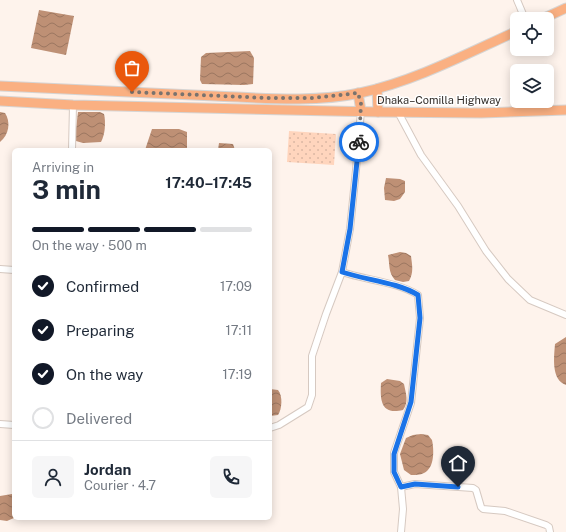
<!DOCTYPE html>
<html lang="en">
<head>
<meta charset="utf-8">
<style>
  :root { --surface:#fff; --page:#f6f6f7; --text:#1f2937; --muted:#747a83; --line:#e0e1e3; --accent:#111827 }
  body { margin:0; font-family:"Public Sans",sans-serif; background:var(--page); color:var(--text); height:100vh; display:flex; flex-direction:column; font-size:15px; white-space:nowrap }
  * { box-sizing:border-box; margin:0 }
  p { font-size:13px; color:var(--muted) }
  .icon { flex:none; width:22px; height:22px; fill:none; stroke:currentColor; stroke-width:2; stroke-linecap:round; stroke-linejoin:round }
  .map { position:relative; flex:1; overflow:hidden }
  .drawer { position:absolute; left:12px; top:148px; width:260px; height:372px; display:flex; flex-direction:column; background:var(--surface); border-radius:6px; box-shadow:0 2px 10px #0003 }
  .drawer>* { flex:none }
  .fabs { position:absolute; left:510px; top:12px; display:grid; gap:8px }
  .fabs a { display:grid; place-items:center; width:44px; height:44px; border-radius:6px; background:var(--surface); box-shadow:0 2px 10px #0003; font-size:20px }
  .pin { position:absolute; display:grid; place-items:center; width:34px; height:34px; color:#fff; margin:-41px -17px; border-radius:50% 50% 50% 0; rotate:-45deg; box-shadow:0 0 4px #0007 }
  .pin .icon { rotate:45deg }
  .courier { position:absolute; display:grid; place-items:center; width:40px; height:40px; margin:-20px; border:3px solid #1a73e8; border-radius:50%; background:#fff; color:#222; box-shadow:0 1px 5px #0007 }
  .headline em { font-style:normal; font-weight:700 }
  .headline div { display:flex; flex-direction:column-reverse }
  .headline { display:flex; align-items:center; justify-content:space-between; height:68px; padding:0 20px }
  h1 { font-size:26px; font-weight:700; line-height:30px }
  .bar { display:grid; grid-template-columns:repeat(4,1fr); gap:6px 4px; align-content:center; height:48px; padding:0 20px }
  .bar i { height:5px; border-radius:3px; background:var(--line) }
  .bar .active { background:var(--accent) }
  .bar p { grid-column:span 4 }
  .line { display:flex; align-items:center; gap:10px; padding:0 20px; border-top:1px solid var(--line) }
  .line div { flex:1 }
  .round { display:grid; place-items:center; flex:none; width:42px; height:42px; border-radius:6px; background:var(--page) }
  ol { padding:0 20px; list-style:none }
  li { display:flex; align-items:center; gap:12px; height:44px }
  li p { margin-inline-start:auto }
  li .icon { padding:4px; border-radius:50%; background:var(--accent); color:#fff; stroke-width:4 }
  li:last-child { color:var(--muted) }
  li i { width:22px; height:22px; border:2px solid var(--line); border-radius:50% }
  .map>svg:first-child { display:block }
</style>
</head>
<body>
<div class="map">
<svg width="566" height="532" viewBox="0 0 566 532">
  <defs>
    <pattern id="green-dots" width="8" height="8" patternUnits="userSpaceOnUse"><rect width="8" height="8" fill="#ffd5bd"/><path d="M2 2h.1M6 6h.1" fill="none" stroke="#dbb7a3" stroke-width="1.8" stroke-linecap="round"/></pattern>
    <pattern id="water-waves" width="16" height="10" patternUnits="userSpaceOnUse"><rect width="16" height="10" fill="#be9075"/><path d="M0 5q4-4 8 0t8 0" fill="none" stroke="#9b7660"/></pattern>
  </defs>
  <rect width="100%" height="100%" fill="#fef3ec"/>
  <polygon fill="url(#green-dots)" points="289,131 336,134 334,165 287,162"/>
  <g fill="url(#water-waves)">
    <polygon points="39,10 74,16 66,55 31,48"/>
    <polygon points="250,51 254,58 253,84 244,85 202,84 200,80 201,57 206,53"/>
    <path d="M0 112 5 113C11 122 9 135 0 142Z"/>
    <path d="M78 112H100L104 114C106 122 105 135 101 142L83 143 76 141 75 137Z"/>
    <polygon points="152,129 179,129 187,132 187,150 145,150"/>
    <polygon points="219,143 233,144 235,150 218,150"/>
    <polygon points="386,178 400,179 405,181 405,192 400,199 394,201 385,200 384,188"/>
    <path d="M400 252 406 253 411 256C412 265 414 272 409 281L403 282 395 280C388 272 390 265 388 255Z"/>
    <path d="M566 337V385C551 380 554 357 555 344Z"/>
    <path d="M387 379 400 381 404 384C406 394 409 402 403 410 381 415 380 401 381 383Z"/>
    <path d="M270 389 278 390C283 396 282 409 278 415L270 416Z"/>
    <path d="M421 434 428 435 432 440C434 449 435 468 424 473 420 475 416 475 411 475L404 470 400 454 406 438 413 435Z"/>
    <polygon points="12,494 14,518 7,521 0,520 0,496"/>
  </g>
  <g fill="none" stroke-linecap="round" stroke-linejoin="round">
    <g stroke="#d6c9c1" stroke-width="8">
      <g id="minor">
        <polyline points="517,0 525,19"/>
        <polyline points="398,112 421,155 458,206 486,251 508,279 530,300 566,315"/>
        <polyline points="72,150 73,105"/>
        <polyline points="0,269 14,270"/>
        <path d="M342 272C365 280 398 282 418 295L420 318 411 403 394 453V472L401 487 403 509 401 532"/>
        <polyline points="0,424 14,425"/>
        <polyline points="270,428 279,425 308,407 312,395 312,356 326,314 342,272 350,229 356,170 361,111"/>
        <polyline points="401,487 415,484 473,488 476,490 481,507 483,509 505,511 546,525 549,527 550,532"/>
      </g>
    </g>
    <g stroke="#d6d5d4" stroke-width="11">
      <g id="highway">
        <polyline points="542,19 566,8"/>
        <path d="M0 86C72 89 143 93 215 96 262 98 313 103 360 93 415 81 466 54 517 31"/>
        <polyline points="377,89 378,112"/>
        <polyline points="358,93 361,111"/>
        <polyline points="0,101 73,105 378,112 481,113 566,110"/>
      </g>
    </g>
    <use href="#minor" stroke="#fff" stroke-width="6"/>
    <use href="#highway" stroke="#fab082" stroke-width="9"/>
  </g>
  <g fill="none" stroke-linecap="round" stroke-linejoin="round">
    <polyline stroke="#7a736e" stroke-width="4" stroke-dasharray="0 7.2" points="132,92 268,98 313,98 358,93 361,104 359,142"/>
    <path stroke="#1a73e8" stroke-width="5" d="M359 142 350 229 342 272C365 280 397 282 418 295L420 318 411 402 394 454V472L401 487 415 484 458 487"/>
  </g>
  <g text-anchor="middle" stroke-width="3" stroke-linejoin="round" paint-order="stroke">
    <g font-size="11" fill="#332e2a" stroke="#fff">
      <text x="439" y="104">Dhaka–Comilla Highway</text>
    </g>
  </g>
</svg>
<div class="fabs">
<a><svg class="icon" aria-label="locate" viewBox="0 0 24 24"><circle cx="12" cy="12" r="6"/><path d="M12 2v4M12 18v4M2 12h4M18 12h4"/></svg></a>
<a><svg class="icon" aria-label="layers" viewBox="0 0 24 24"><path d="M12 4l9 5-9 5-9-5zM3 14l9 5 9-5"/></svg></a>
</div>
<div class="pin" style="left:132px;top:92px;background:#ea580c"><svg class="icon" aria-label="bag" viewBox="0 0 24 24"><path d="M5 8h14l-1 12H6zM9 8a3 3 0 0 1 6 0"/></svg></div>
<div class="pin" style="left:458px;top:487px;background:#1f2937"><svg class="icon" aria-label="home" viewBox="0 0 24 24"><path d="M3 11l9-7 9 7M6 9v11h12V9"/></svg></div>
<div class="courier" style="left:359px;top:142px"><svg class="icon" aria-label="bike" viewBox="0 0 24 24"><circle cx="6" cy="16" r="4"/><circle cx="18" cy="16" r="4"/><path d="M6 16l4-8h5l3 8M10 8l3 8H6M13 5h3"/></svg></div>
<section class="drawer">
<div class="headline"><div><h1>3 min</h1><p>Arriving in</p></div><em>17:40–17:45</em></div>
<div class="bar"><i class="active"></i><i class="active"></i><i class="active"></i><i></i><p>On the way · 500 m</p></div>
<ol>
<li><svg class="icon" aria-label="check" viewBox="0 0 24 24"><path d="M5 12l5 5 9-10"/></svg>Confirmed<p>17:09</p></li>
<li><svg class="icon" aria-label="check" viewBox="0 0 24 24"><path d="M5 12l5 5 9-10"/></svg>Preparing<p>17:11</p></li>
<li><svg class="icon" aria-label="check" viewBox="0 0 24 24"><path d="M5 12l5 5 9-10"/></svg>On the way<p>17:19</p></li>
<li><i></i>Delivered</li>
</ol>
<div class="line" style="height:72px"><a class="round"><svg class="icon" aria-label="person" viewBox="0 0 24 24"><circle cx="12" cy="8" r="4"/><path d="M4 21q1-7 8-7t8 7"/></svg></a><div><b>Jordan</b><p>Courier · 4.7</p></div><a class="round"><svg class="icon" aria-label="phone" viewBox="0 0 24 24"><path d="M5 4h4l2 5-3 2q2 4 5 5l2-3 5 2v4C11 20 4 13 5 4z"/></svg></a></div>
</section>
</div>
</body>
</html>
